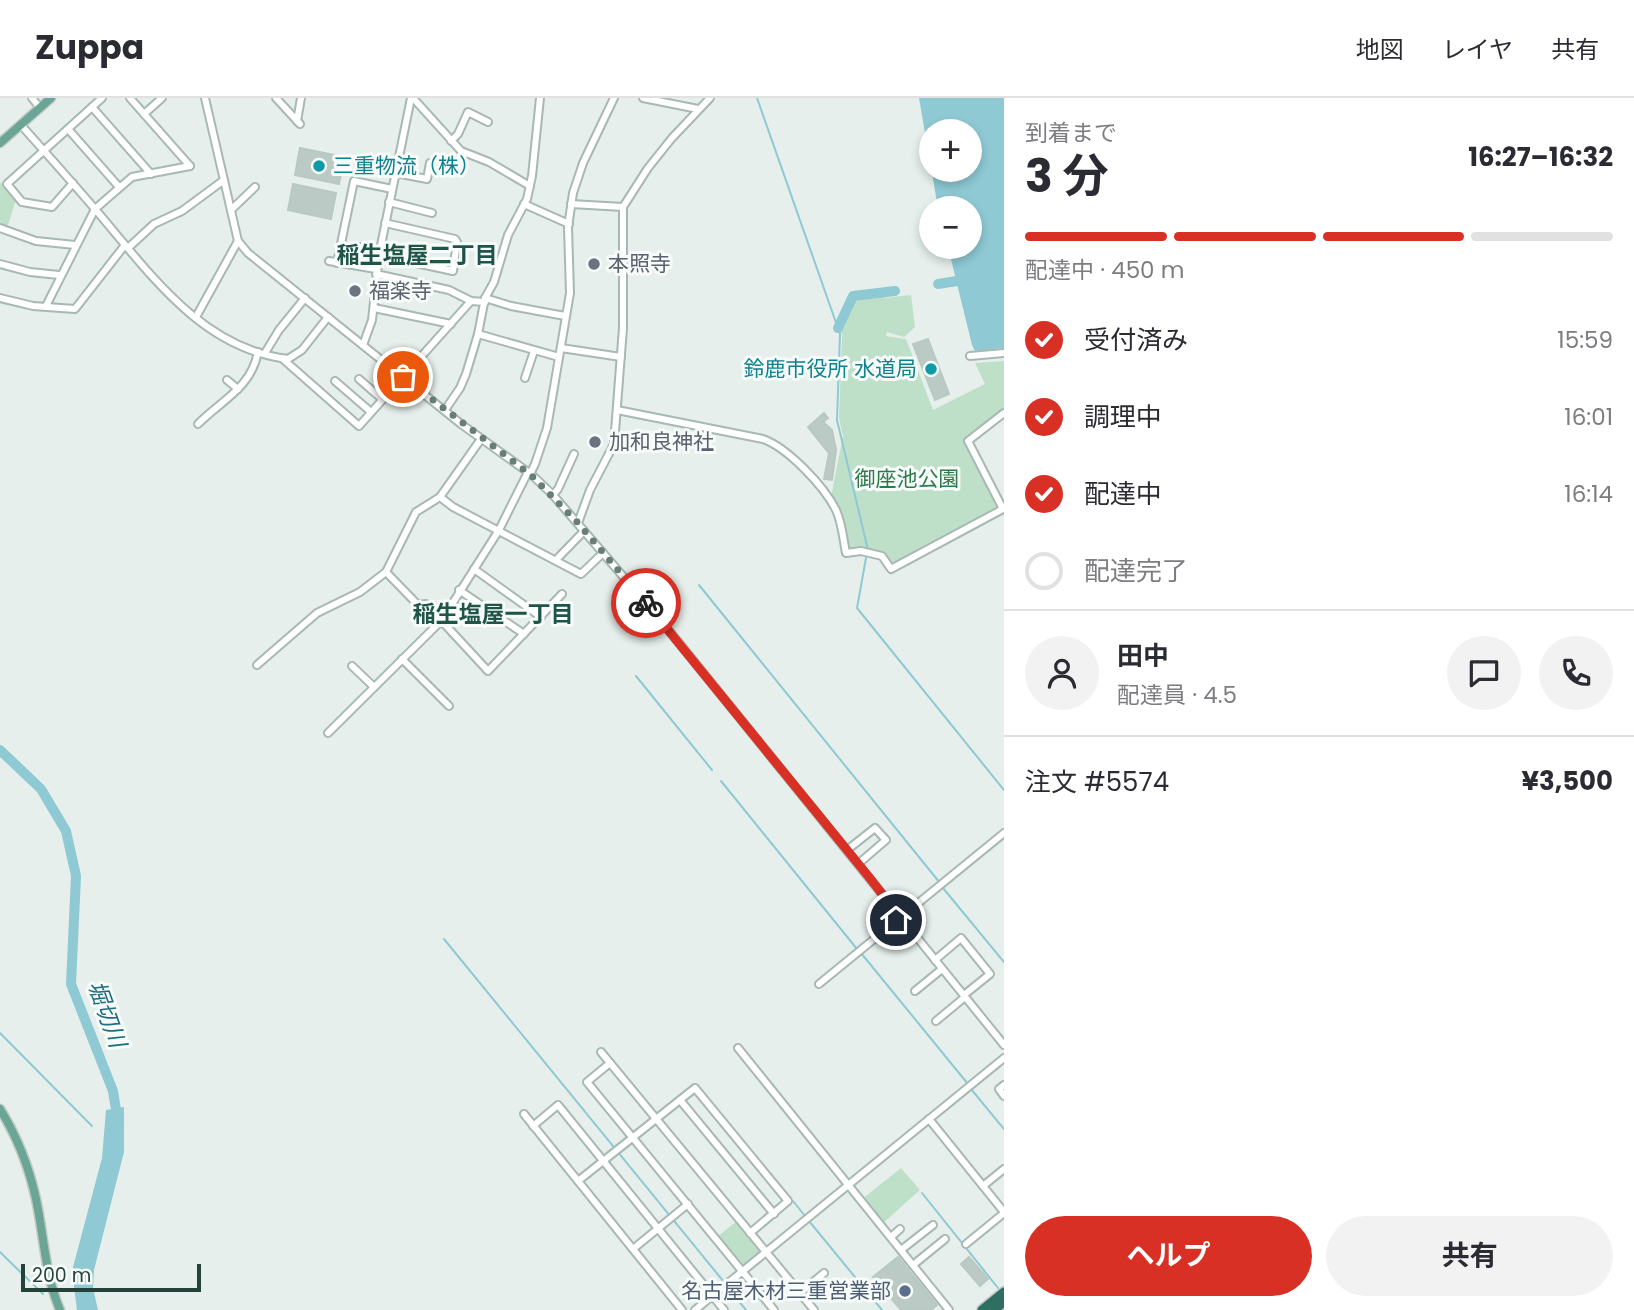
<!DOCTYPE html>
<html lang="ja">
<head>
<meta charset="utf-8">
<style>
  :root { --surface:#fff; --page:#f2f2f3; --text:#2b2b33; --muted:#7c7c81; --line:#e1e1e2; --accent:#d93025 }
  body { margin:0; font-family:Poppins,"Noto Sans JP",sans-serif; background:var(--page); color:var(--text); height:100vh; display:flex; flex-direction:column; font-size:26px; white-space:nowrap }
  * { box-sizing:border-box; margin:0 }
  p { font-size:23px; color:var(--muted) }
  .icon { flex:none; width:38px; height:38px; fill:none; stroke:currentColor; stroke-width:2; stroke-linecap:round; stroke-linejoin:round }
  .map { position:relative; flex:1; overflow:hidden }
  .side { display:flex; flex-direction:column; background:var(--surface); width:630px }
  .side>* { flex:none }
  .tools { position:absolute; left:919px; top:21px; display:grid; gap:14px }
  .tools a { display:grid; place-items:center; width:63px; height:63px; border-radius:50%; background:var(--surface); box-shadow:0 4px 10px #0003; font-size:35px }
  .scale { position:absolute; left:21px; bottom:18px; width:180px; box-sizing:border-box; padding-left:7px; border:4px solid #24423a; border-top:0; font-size:19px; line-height:24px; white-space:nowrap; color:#24423a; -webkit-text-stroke:5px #f7fbf9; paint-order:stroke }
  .pin { position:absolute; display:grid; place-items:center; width:60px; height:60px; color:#fff; margin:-30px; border:4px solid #fff; border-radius:50%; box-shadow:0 2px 7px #0007 }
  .courier { position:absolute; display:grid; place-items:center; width:70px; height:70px; margin:-35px; border:5px solid #d93025; border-radius:50%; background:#fff; color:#222; box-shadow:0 2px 9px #0007 }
  .summary em { font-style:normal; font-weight:700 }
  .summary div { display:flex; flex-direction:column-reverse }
  .summary { display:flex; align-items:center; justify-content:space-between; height:119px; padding:0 21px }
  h1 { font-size:46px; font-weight:700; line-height:52px }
  .bar { display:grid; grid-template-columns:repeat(4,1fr); gap:10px 7px; align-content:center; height:84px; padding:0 21px }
  .bar i { height:9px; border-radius:5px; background:var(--line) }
  .bar .active { background:var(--accent) }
  .bar p { grid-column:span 4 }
  .line { display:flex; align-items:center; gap:18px; padding:0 21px; border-top:2px solid var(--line) }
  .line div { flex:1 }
  .round { display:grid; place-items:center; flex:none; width:74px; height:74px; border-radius:37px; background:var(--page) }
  ol { padding:0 21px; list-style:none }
  li { display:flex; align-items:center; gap:21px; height:77px }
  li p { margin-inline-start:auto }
  li .icon { padding:7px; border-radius:50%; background:var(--accent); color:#fff; stroke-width:4 }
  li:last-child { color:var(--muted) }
  li i { width:38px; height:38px; border:4px solid var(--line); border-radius:50% }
  .cta { display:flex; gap:14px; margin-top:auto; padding:14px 21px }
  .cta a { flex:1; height:80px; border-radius:42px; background:var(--accent); color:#fff; font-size:28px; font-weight:700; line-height:80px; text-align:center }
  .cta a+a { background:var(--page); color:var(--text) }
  header { display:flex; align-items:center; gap:42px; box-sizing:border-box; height:98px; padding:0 35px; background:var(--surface); border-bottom:2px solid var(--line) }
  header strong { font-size:33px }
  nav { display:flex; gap:38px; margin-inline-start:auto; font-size:24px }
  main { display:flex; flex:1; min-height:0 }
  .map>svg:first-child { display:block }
</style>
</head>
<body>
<header>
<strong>Zuppa</strong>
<nav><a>地図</a><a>レイヤ</a><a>共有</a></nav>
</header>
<main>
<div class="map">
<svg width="1004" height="1212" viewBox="0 0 1004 1212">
  <rect width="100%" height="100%" fill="#e6efeb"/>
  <g fill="#bfe0c8">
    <polygon points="0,84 16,102 7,130 0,126"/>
    <polygon points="884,196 885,200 911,197 915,229 904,239 887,234 886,238 906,241 933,312 985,286 975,265 1004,263 1004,312 967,337 965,342 1000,407 998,412 893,468 882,455 848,450 831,399 843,338 839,320 842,238 840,230 843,228 855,200"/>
    <polygon points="901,1070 920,1092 882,1126 862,1101"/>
    <polygon points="737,1123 760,1152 759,1156 745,1168 741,1168 717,1139"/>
  </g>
  <g fill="#8ec9d4" fill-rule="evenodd">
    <path d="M919 0H1004V250L975 253 972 247 948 149H970V110H938ZM931 33H970V72H931Z"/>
    <polygon points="124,1009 124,1054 94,1172 93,1190 98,1212 77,1212 72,1173 102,1060 106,1012"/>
  </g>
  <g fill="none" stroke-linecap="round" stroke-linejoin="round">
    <g stroke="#8ec9d4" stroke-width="2">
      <polyline points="757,0 840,236 837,322 868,452"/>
      <polyline points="866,460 857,510 1004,692"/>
      <polyline points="699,487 940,785"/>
      <polyline points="636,578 712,672"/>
      <polyline points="721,683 857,851"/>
      <polyline points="943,790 1004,864"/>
      <polyline points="444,841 724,1184"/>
      <polyline points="861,855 968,986"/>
      <polyline points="0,935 92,1028"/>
      <polyline points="971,991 1004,1031"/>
      <polyline points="922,1095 998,1190"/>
      <polyline points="793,1103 805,1118"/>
      <polyline points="809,1123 882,1212"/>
      <polyline points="0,1154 43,1196"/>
      <polyline points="727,1189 746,1212"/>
    </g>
    <g stroke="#8ec9d4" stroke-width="10">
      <polyline points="938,186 957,183"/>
      <polyline points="838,230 853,198 895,193"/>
      <polyline points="0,652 41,691 66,733 76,778 71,886 113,993 118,1024"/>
    </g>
  </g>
  <g fill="#bbcac4" stroke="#b8c9c2" stroke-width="2">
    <polygon points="300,50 344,59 339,86 295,77"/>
    <polygon points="293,86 336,95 331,121 288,112"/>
    <polygon points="928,241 949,296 935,302 913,246"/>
    <polygon points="824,315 828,320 823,324 832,332 836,352 832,382 824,381 829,355 808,329"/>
    <polygon points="898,1159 937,1207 931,1212 901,1212 873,1179"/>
    <polygon points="969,1159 988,1181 980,1188 961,1166"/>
  </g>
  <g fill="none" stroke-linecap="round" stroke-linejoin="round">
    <g stroke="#a8b8b2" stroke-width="10">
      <g id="minor">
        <polyline points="32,0 40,10"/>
        <polyline points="130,0 190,68"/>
        <polyline points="205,0 238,143 248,155 461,326 532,377 553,397 658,519 1004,947"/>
        <polyline points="276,0 300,26"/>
        <polyline points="413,0 461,53 489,64 530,88"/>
        <polyline points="643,0 698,11"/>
        <polyline points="92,9 151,76"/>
        <polyline points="144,16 162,0"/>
        <polyline points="297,23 301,0"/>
        <path d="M21 27C46 55 71 83 95 111 148 173 201 251 288 261L302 252 328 219"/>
        <polyline points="68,31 119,89"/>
        <polyline points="451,43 458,36 468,14 488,24"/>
        <polyline points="396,75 427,81 430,65"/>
        <polyline points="73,85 52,109 22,104 7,86 102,0"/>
        <polyline points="389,104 432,115"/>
        <polyline points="524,106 569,126"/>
        <polyline points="571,106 623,109"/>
        <polyline points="231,112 255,89"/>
        <polyline points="0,130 36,143 75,147"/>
        <polyline points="359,149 379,154"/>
        <polyline points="128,150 154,126 182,113 224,82"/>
        <polyline points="379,157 453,173 457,144 455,141 385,125"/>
        <polyline points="329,163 376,171"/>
        <polyline points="337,165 354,83 392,91"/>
        <polyline points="0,166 30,174 59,177"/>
        <polyline points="376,176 449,192 471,203 485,204"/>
        <polyline points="0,200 33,208 75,211 125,147"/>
        <polyline points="485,200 511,208 565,218"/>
        <polyline points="46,208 95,111 132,79 190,68"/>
        <polyline points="374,210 451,226"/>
        <polyline points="196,219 238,143"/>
        <polyline points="478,236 559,259"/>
        <polyline points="363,247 372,222 379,157 411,0"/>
        <polyline points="561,250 621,259"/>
        <polyline points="265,255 279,232 305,200"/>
        <polyline points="970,258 1004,255"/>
        <polyline points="284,262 359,328 471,203"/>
        <polyline points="525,280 534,253"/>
        <polyline points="359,281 382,301"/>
        <polyline points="227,282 238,291"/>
        <polyline points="335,283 371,314"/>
        <polyline points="445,312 460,290 466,276 478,236 485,200 494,184 508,137 527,101 532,78 540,0"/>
        <path d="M617 312 763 341C788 350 824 388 836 412 842 425 843 440 846 455L861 453 882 458 891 471 1003 411 968 343 1004 315"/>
        <path d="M198 326C223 301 251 290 258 254"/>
        <polyline points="530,376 535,366 547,330 570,195 568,129 573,95 583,65 614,0"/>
        <polyline points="553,397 558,391 574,356"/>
        <polyline points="440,399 453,409 581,476 603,455"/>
        <polyline points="578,425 590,392 614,346 623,230 623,109 648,70 672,40 710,0"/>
        <polyline points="556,462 584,433"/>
        <polyline points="474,471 541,519"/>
        <polyline points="386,474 418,507 426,506 488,573 562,496"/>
        <polyline points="459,492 524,536"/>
        <polyline points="402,561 449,608"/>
        <polyline points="257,567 317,515 360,494 386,474 416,414 440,399 481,341"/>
        <polyline points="352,568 374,589"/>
        <polyline points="328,635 442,522 499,432 528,374"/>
        <polyline points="847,752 875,730 886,742 858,766"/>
        <polyline points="935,862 961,840 990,876 964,897"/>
        <polyline points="819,886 1004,735"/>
        <polyline points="915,893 942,871"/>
        <polyline points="936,923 965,899"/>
        <polyline points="738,950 949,1212"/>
        <polyline points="601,954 814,1212"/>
        <polyline points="610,965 587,984 774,1212"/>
        <polyline points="1004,987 999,991 1004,998"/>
        <polyline points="680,1002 774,1116"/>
        <polyline points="524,1016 682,1212"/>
        <polyline points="929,1021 1004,1114"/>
        <polyline points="533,1028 558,1007 724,1212"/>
        <polyline points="578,1083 695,990 788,1103 750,1135"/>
        <polyline points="983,1088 1004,1071"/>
        <polyline points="891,1139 900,1131"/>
        <polyline points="966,1146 1004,1115"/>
        <polyline points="633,1151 688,1106"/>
        <polyline points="901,1152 933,1127"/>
        <polyline points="913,1167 945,1141"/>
        <polyline points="800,1195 824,1175"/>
        <polyline points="695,1212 1004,960"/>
      </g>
    </g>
    <g stroke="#c2cac8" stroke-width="11">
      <g id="major">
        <polyline points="0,45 51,0"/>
        <path d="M0 1011C18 1040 29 1069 36 1101 44 1138 45 1177 60 1212"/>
      </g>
    </g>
    <g stroke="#c2cac8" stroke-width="12">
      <g id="highway">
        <polyline points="982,1212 1004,1194"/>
        <polyline points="994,1212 1004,1204"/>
      </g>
    </g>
    <use href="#minor" stroke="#fff" stroke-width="6"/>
    <use href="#major" stroke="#6aa596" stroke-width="8"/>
    <use href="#highway" stroke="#2f6f62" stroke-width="9"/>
  </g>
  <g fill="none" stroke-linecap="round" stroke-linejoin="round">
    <polyline stroke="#687f78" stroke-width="7" stroke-dasharray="0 12.6" points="403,279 531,377 578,425 646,505"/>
    <polyline stroke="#d93025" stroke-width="9" points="646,505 869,779 900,819 896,822"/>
  </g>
  <g fill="#0f9aa8" stroke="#f7fbf9" stroke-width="2.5">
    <circle cx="319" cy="68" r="7"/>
    <circle cx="931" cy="271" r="7"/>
  </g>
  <g fill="#6b7280" stroke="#f7fbf9" stroke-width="2.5">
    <circle cx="594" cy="166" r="7"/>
    <circle cx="355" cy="193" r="7"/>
    <circle cx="595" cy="344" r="7"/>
  </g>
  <circle fill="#5c6f8a" stroke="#f7fbf9" stroke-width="2.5" cx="905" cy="1193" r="7"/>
  <g text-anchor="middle" stroke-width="6" stroke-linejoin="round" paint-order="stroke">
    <g font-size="21" fill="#0d838f" stroke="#f7fbf9" text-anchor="start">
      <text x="333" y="75">三重物流（株）</text>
      <text x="917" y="278" text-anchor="end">鈴鹿市役所 水道局</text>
    </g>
    <g font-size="21" fill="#5b616d" stroke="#f7fbf9" text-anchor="start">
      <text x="608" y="173">本照寺</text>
      <text x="369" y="200">福楽寺</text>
      <text x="609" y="351">加和良神社</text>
    </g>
    <g font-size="21" fill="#2d7a4b" stroke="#f7fbf9">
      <text x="907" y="388">御座池公園</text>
    </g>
    <g font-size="21" fill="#4e5e75" stroke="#f7fbf9" text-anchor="end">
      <text x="891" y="1200">名古屋木材三重営業部</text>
    </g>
    <g font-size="23" font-weight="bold" fill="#1f5548" stroke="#f7fbf9">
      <text x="417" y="165">稲生塩屋二丁目</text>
      <text x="493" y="524">稲生塩屋一丁目</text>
    </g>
    <g font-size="23" font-style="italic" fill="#1c6f80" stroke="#f7fbf9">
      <text transform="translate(107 916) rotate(70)" y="8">堀切川</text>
    </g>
  </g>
</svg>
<div class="tools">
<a>+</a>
<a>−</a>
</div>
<div class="scale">200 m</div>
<div class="pin" style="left:403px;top:279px;background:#ea580c"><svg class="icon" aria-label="bag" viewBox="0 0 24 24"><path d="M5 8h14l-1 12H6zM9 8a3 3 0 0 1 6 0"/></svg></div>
<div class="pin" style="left:896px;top:822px;background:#1f2937"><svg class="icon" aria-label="home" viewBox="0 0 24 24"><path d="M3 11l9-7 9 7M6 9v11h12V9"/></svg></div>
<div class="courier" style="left:646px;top:505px"><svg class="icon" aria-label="bike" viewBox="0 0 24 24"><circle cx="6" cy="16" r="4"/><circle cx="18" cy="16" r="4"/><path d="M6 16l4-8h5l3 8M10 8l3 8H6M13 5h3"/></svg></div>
</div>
<section class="side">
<div class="summary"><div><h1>3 分</h1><p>到着まで</p></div><em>16:27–16:32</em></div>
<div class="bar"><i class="active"></i><i class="active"></i><i class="active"></i><i></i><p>配達中 · 450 m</p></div>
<ol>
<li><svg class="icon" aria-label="check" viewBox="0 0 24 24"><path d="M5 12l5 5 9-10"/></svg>受付済み<p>15:59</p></li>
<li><svg class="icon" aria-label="check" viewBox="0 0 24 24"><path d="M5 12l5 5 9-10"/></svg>調理中<p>16:01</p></li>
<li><svg class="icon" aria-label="check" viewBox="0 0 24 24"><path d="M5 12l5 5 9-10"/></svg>配達中<p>16:14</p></li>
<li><i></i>配達完了</li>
</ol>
<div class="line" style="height:126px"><a class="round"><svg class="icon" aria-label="person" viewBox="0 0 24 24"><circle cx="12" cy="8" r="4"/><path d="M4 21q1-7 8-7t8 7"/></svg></a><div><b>田中</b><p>配達員 · 4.5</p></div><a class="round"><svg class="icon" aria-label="chat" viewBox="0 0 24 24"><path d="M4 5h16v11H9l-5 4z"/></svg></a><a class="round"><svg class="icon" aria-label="phone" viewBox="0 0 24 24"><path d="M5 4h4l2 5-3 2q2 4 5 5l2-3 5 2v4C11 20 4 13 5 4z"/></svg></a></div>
<div class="line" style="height:91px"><div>注文 #5574</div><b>¥3,500</b></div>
<div class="cta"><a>ヘルプ</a><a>共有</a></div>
</section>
</main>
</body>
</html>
